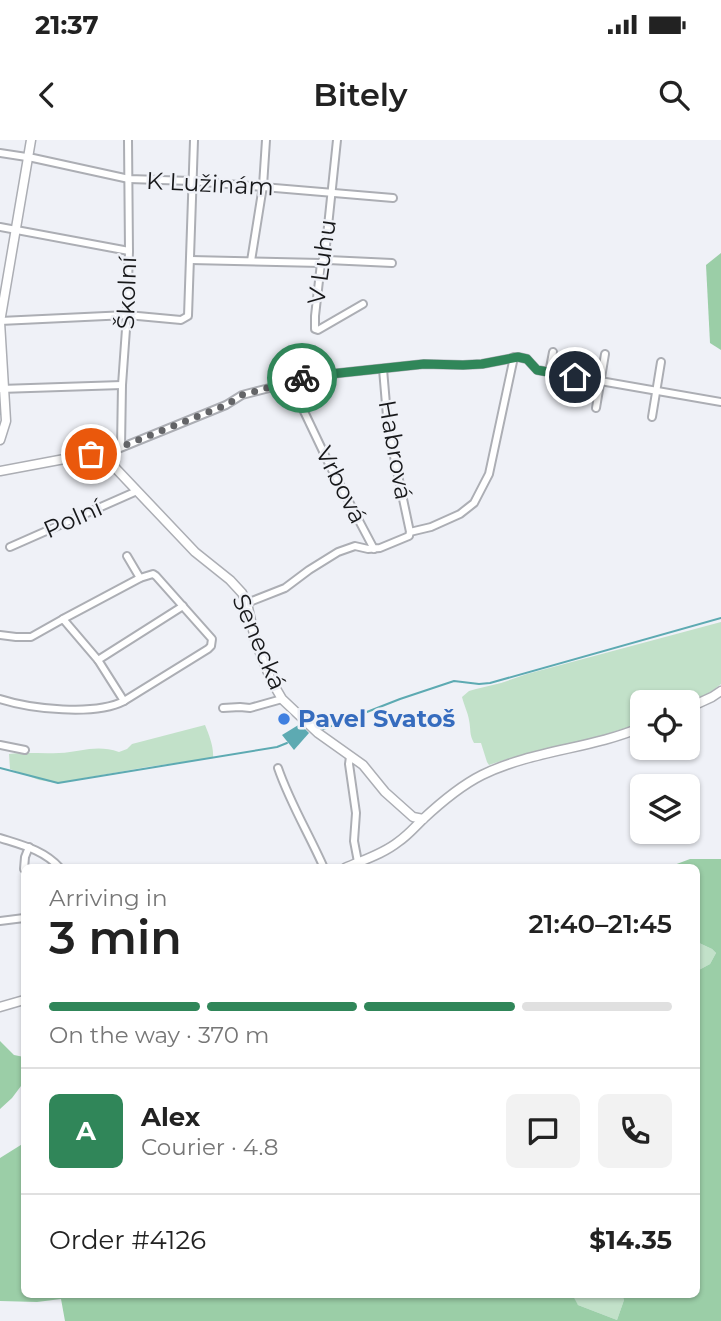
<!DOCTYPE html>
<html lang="en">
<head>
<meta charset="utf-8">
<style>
  :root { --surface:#fff; --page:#f2f2f2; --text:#222; --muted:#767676; --line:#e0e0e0; --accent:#308659 }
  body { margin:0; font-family:Montserrat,sans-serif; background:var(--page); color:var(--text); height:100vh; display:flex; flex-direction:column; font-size:26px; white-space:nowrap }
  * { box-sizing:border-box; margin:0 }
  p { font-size:23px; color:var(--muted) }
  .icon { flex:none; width:38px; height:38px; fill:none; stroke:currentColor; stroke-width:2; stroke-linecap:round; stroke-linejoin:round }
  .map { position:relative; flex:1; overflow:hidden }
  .drawer { position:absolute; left:21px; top:724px; width:679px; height:434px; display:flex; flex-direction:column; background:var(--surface); border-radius:10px; box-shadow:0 2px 5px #0004 }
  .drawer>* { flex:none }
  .fabs { position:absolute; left:630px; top:550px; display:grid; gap:14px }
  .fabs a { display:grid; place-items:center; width:70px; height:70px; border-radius:10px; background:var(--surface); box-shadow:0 2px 5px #0004; font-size:35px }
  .pin { position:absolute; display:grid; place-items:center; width:60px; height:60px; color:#fff; margin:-30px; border:4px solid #fff; border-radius:50%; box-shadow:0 2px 7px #0007 }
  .courier { position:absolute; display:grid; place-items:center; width:70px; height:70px; margin:-35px; border:5px solid #308659; border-radius:50%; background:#fff; color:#222; box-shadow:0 2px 9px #0007 }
  .summary em { font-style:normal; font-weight:600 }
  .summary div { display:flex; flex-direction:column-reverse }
  .summary { display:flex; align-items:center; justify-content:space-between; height:119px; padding:0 28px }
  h1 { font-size:46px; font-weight:600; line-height:52px }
  .bar { display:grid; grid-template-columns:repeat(4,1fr); gap:10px 7px; align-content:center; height:84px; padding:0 28px }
  .bar i { height:9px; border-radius:5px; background:var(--line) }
  .bar .active { background:var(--accent) }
  .bar p { grid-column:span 4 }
  .line { display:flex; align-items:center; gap:18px; padding:0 28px; border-top:2px solid var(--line) }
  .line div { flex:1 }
  .round { display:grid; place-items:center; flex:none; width:74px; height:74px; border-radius:10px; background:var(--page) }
  .status { display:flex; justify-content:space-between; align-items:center; height:49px; padding:0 35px; background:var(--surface); direction:ltr }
  .status svg { height:19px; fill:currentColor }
  header { display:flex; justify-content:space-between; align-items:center; height:91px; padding:0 28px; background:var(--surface); font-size:32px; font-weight:600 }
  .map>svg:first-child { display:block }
</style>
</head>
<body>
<div class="status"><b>21:37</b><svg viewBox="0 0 49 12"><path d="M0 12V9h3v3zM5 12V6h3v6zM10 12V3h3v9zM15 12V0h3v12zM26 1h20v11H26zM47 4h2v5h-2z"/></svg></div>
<header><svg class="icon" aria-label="back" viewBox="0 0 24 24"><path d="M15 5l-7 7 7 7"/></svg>Bitely<svg class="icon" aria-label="search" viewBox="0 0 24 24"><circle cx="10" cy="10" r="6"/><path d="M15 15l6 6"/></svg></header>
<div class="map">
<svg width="721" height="1181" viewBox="0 0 721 1181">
  <rect width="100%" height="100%" fill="#eff1f7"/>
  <g fill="#c2e1c9">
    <path d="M721 482V544C693 567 677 562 642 562V582C593 602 540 607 489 625L487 622 481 603H474C469 594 471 589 469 580 468 573 464 565 462 557L469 551 476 549 501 543 527 534Z"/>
    <path d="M205 585C209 595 214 607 213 618L147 627 57 643 39 640 10 629 9 614C26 612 42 614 59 613 82 612 96 604 119 612L127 609 132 604Z"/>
    <polygon points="697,802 712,809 716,813 710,824 697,831"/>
    <polygon points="574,1155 622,1155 624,1160 617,1180 578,1165 574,1160"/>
  </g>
  <g fill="#9bcea7">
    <polygon points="721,113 721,210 710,203 706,125"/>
    <polygon points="690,719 721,719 721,1181 65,1181 61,1159 37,1162 0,1161 0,1018 24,1003 24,1155 570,1155 573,1156 578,1165 617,1180 624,1160 622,1155 696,1155 697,831 710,824 716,813 712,809 697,802 696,728 666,728"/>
    <polygon points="0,901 14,915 24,917 24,942 12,958 0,969"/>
  </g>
  <polygon fill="#5daab2" points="300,584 309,593 294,610 282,595"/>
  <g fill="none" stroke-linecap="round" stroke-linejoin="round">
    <g stroke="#5daab2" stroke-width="2">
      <polyline points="0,267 2,271 0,274"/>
      <polyline points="321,590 400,559 454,541 479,544 490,543 721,478"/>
      <polyline points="0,628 58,643 277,607 287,603"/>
    </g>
    <g stroke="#acaeb4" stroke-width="10">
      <g id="street">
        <polyline points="337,0 325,115 321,123 315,176 315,189 318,190 363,164"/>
        <polyline points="0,13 33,18 129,39 192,41 393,58"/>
        <polyline points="0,87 129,111"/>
        <polyline points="191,120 321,123 328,120 392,123"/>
        <polyline points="251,121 263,46 266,0"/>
        <polyline points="0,181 127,175 181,180 188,176 194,0"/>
        <polyline points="383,229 388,288 410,392"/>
        <polyline points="549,233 553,212"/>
        <polyline points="290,242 330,326 374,409"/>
        <polyline points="0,249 122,245"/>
        <polyline points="596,268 605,214"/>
        <polyline points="652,277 661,222"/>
        <polyline points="121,307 122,245 127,175 129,111 128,0"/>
        <polyline points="103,315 226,265 242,255 321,235 424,224 463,225 482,224 518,217 527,219 537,230 721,262"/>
        <polyline points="10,407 137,351"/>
        <polyline points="127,416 140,438"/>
        <polyline points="247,463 285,448 309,430 338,412 355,406 368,409 380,408 409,396 410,392 431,387 460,374 474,363 489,334 514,217"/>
        <polyline points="63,479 140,438 153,434 156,436 212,499 211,506 208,509 124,561"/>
        <path d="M0 495 16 497H31L63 479 98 520 124 561C95 576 31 569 0 559"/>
        <polyline points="98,520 183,466"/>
        <polyline points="223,568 240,567 250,568 282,559"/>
        <polyline points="0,605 25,610"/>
        <polyline points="350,617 349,624 356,673 354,701 358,722"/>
        <path d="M278 628C290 663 309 694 324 728"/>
        <path d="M0 698C22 705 44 710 60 728"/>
        <polyline points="24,729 25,717 29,707"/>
        <polyline points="0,781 24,778"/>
      </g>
    </g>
    <g stroke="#acaeb4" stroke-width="11">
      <g id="secondary">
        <polyline points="0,300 6,281 0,182 31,0"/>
        <polyline points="0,331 91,314 103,315 195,412 230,440 242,453 247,463 255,499 262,518 271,540 282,559 318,593 363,625 385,652 413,677 423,679"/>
        <polyline points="688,568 712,557 721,551"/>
        <path d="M345 728C363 720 383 714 398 702 407 696 414 688 422 680 438 665 462 645 482 635 533 610 591 609 642 587"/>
        <polyline points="0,867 24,860"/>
      </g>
    </g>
    <use href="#street" stroke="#fff" stroke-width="6"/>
    <use href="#secondary" stroke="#fff" stroke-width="8"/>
  </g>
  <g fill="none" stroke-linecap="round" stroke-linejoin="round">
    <polyline stroke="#636467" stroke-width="7" stroke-dasharray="0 12.6" points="91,314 103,314 226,265 242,255 302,238"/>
    <polyline stroke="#308659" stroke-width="9" points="302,238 321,235 424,224 463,225 482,224 518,217 527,219 537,230 575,237"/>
  </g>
  <circle fill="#3f7fe0" stroke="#eff1f7" stroke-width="2.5" cx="284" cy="579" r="7"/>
  <g text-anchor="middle" stroke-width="5" stroke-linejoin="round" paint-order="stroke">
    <g font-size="24" fill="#17181a" stroke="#eff1f7">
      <text transform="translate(210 44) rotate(3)" y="8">K Lužinám</text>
      <text transform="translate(322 122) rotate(-82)" y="8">V Luhu</text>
      <text transform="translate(127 153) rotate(-88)" y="8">Školní</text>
      <text transform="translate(395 310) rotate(80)" y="8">Habrová</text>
      <text transform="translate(341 345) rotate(63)" y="8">Vrbová</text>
      <text transform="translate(73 379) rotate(-24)" y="8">Polní</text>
      <text transform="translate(259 502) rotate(67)" y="8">Senecká</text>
    </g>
    <g font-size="24" font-weight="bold" fill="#366cbe" stroke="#eff1f7" text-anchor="start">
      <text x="298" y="587">Pavel Svatoš</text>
    </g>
  </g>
</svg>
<div class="fabs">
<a><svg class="icon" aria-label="locate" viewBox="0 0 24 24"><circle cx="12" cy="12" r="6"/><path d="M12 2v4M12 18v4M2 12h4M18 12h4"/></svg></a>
<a><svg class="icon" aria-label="layers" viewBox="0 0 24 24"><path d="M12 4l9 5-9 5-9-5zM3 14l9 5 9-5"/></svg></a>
</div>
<div class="pin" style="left:91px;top:314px;background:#ea580c"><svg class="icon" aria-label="bag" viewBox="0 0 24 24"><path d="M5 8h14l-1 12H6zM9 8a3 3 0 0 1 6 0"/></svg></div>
<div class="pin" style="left:575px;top:237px;background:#1f2937"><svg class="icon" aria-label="home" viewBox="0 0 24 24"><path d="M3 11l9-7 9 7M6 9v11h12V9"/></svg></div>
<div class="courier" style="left:302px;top:238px"><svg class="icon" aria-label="bike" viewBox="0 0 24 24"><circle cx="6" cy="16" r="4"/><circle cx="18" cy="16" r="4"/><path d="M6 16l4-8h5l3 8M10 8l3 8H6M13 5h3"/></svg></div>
<section class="drawer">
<div class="summary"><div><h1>3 min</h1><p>Arriving in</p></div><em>21:40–21:45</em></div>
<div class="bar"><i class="active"></i><i class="active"></i><i class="active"></i><i></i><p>On the way · 370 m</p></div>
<div class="line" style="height:126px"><b class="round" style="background:var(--accent);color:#fff">A</b><div><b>Alex</b><p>Courier · 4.8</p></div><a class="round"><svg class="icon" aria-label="chat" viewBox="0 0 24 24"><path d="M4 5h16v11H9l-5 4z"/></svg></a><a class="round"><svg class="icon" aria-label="phone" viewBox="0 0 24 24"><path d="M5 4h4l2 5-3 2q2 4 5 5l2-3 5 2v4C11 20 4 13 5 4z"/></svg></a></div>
<div class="line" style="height:91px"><div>Order #4126</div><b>$14.35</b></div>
</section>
</div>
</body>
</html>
